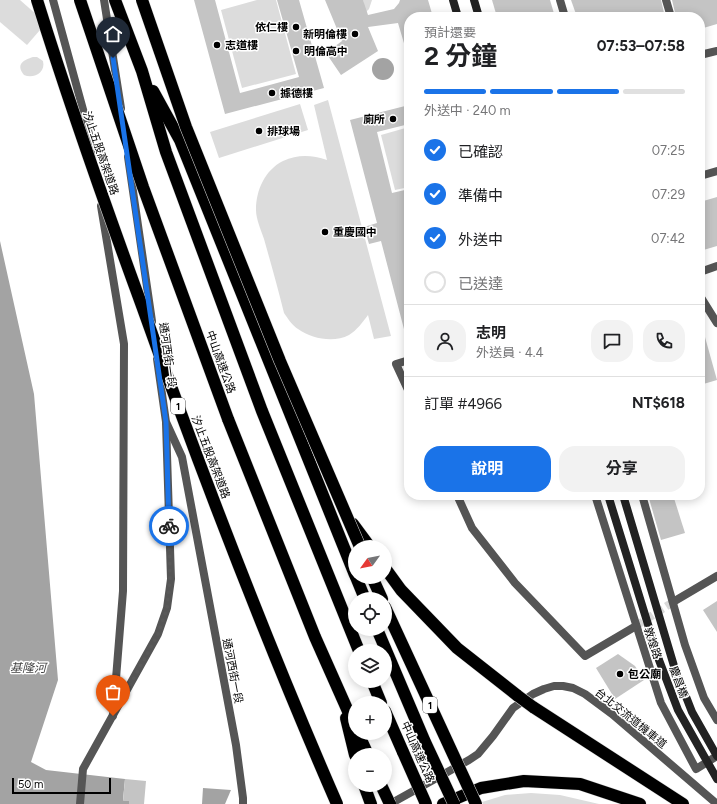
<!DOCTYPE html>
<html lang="zh-TW">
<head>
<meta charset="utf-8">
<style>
  :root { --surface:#fff; --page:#f2f2f2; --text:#202124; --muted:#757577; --line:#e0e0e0; --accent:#1a73e8 }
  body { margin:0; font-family:Figtree,"Noto Sans TC",sans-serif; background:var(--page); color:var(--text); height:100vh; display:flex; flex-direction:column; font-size:15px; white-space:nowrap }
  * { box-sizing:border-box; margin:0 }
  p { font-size:13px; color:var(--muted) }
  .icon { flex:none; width:22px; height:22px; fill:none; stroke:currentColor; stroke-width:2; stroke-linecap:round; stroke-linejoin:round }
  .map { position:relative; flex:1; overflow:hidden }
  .side { position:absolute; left:404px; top:12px; width:301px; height:488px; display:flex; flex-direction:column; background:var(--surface); border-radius:16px; box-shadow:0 2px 10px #0003 }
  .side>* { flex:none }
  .needle { width:26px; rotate:237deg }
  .buttons { position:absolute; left:348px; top:540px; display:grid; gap:8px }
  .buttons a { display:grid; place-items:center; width:44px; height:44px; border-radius:50%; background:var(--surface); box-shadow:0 2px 10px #0003; font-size:20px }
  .scale { position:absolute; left:12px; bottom:10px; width:99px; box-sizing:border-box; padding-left:4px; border:2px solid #000; border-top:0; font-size:11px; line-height:14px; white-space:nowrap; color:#000; -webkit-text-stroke:3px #fff; paint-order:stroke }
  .pin { position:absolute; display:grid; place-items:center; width:34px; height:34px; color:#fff; margin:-41px -17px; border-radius:50% 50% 50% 0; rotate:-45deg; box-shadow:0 0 4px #0007 }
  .pin .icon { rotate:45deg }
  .courier { position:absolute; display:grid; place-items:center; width:40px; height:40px; margin:-20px; border:3px solid #1a73e8; border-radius:50%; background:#fff; color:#222; box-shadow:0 1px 5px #0007 }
  .headline em { font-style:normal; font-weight:700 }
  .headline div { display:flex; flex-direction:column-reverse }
  .headline { display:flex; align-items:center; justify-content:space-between; height:68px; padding:0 20px }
  h1 { font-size:26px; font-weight:700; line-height:30px }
  .bar { display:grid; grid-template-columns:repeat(4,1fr); gap:6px 4px; align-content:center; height:48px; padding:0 20px }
  .bar i { height:5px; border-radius:3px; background:var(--line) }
  .bar .current { background:var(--accent) }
  .bar p { grid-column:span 4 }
  .line { display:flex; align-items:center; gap:10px; padding:0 20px; border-top:1px solid var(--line) }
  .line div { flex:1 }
  .round { display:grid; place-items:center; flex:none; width:42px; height:42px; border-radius:16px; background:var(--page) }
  ol { padding:0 20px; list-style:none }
  li { display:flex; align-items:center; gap:12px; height:44px }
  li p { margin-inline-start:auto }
  li .icon { padding:4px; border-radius:50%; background:var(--accent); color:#fff; stroke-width:4 }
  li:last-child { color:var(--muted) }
  li i { width:22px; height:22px; border:2px solid var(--line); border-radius:50% }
  .cta { display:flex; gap:8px; margin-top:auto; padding:8px 20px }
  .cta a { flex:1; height:46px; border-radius:16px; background:var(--accent); color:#fff; font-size:16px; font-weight:700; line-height:46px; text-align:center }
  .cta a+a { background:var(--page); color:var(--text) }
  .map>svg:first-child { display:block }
</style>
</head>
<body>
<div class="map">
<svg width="717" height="804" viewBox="0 0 717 804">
  <rect width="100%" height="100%" fill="#fff"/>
  <g fill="#dcdcdc">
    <polygon points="0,0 20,0 46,23 27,45 0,22"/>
    <polygon points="257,0 276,0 296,74 242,88 221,10"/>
    <polygon points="363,0 372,0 369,9 365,13"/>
    <path d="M33 57H37L43 61C46 73 33 79 24 75 15 64 24 60 33 57Z"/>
    <path d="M328 100 391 336 374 339 368 315C362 323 357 330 349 335 334 343 312 339 298 329 293 326 288 319 284 313 278 288 271 264 264 239 261 230 256 219 256 210 256 190 265 170 283 161 298 154 312 155 327 160L314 105Z"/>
    <polygon points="300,104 308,130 219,158 210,132"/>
    <polygon points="409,127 409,187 395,190 381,135"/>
    <polygon points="531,793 560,795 599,804 483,804 482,802 505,795"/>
  </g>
  <g fill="#a3a3a3">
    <circle cx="383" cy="69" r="11"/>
    <polygon points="0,241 34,394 58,680 31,762 46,770 125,779 123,800 129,801 129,804 0,804"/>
    <polygon points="203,788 231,790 225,804 202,804"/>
  </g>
  <g fill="#c4c4c4">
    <polygon points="194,0 215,0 240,93 299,77 277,0 299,0 324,88 225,114"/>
    <polygon points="325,0 363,0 368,15 394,9 399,3 400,0 428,0 433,17 409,17 409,50 406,50 398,23 368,27 378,51 341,75 326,53 342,41"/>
    <polygon points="492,0 550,0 555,17 497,17"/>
    <polygon points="571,0 661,0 665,17 577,17"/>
    <polygon points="672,0 717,0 717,24 700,29 700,17 676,17"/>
    <polygon points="409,105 409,124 377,132 392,193 409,189 409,333 405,333 381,241 369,244 364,227 377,223 350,120"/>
    <polygon points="717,197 717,246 700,251 700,202"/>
    <polygon points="703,330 717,380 700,385 700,331"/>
    <polygon points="648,495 673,495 685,533 661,540"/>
    <polygon points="717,601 717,632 703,610"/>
    <polygon points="618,654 635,666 644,680 615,699 596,668"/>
    <polygon points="125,779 146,781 144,804 129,804 129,801 123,801"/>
  </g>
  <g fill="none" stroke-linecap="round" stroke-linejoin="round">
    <polyline stroke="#d9d9d9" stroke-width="8" stroke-dasharray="8 4" stroke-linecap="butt" points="636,626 673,602"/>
    <g stroke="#dbdbdb" stroke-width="13">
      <g id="highway">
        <polyline points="115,0 142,71 166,152 262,411 359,651"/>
        <polyline points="153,91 180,140 355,575"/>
        <polyline points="228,419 315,637 355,727"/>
        <polyline points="353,524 370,547"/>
        <polyline points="385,568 401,590 457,648 518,696"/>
        <polyline points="356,577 365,599"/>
        <polyline points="372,577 382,599"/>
        <polyline points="377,629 425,742"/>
        <polyline points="372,681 381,703"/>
        <polyline points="533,707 683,804"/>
        <polyline points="385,711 403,752"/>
        <polyline points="346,718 355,755"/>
        <polyline points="358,733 368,755"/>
        <polyline points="364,785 371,804"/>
        <polyline points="443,804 481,788 524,781 580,784 640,804"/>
      </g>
    </g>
    <g stroke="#555" stroke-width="8">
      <polyline points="53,0 87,124 93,155"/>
      <polyline points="666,0 671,17"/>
      <polyline points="101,206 124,344 123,591 113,716"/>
      <polyline points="700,272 717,266"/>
      <polyline points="700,296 717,323"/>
      <polyline points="595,495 661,703 696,769 717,756"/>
      <polyline points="642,495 685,645 704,698 717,720"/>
      <polyline points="673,602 717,576"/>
      <polyline points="80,804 83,769 158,634 167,608 171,579 166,423"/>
      <polyline points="390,804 469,760 478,754 493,736 513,708 533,694 544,689 554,686 563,686 573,688 585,694 612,714 717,804"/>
    </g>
    <g stroke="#555" stroke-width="8">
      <polyline points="104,0 121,108"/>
      <polyline points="560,0 565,17"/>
      <polyline points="700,55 717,51"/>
      <polyline points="128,157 152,321"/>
      <polyline points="700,176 717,171"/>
      <polyline points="157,359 166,422 182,457 236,745 243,798 243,804"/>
      <polyline points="409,360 396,364 409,392"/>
      <polyline points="457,495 472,528 515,583 585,656 636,626"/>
    </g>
    <g stroke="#222" stroke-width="8">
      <polyline points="453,0 458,17"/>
      <polyline points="474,0 479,17"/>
    </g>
    <use href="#highway" stroke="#000" stroke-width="12"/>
    <g stroke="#dbdbdb" stroke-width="13" stroke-linecap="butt">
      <g id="highway-bridge">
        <path d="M37 0C69 103 105 205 142 306 202 474 266 641 337 804"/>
        <polyline points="80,0 143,187 228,419"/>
        <polyline points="142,0 186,127 280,361 360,547"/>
        <polyline points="385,607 476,804"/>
        <polyline points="518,696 533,707"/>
        <polyline points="425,742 454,804"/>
        <polyline points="403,752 426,804"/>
        <polyline points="381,785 390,804"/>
      </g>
    </g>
    <g stroke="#222" stroke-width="8">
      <polyline points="608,495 659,660 678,710 717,779"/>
      <polyline points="623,495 674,666 692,712 717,756"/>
    </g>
    <use href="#highway-bridge" stroke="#000" stroke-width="12"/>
  </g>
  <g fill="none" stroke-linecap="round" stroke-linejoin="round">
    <polyline stroke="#595959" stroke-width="4" stroke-dasharray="0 7.2" points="113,716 158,634 167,608 170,579 169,526"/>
    <polyline stroke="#1a73e8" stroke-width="5" points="113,58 166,422 169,526"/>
  </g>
  <g fill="#000" stroke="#fff" stroke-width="1.5">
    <circle cx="296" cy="27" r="4"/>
    <circle cx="355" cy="34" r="4"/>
    <circle cx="217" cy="45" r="4"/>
    <circle cx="296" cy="51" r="4"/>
    <circle cx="272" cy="93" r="4"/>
    <circle cx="393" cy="119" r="4"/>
    <circle cx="259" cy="131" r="4"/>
    <circle cx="325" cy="232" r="4"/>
    <circle cx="620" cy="674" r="4"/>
  </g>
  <g text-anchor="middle" stroke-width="3" stroke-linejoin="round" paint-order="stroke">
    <g fill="#fff" stroke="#4c4c4c" stroke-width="1">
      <rect x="171" y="398" width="14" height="16" rx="3"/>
      <rect x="423" y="697" width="14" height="16" rx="3"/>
    </g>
    <g font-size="10" font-weight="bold" fill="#000">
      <text x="178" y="410">1</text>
      <text x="430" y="709">1</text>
    </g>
    <g font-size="11" font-weight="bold" fill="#000" stroke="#fff" text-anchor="start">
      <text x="288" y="31" text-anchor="end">依仁樓</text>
      <text x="347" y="38" text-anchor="end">新明倫樓</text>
      <text x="225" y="49">志道樓</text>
      <text x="304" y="55">明倫高中</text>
      <text x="280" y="97">據德樓</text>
      <text x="385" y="123" text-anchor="end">廁所</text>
      <text x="267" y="135">排球場</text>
      <text x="333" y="236">重慶國中</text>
      <text x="628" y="678">包公廟</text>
    </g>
    <g font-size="11" fill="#000" stroke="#fff">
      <text transform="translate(101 153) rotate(71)" y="4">汐止五股高架道路</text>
      <text transform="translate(168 355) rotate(82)" y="4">通河西街一段</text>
      <text transform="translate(221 362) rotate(70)" y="4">中山高速公路</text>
      <text transform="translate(211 457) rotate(69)" y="4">汐止五股高架道路</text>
      <text transform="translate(653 643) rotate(72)" y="4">敦煌路</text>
      <text transform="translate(233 671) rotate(79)" y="4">通河西街一段</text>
      <text transform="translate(679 682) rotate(70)" y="4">慶昌橋</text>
      <text transform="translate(631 718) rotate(39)" y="4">台北交流道機車道</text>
      <text transform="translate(418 752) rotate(66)" y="4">中山高速公路</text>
    </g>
    <g font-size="12" font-style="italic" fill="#444" stroke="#fff">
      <text x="28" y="672">基隆河</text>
    </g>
  </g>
</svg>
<div class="buttons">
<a><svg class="needle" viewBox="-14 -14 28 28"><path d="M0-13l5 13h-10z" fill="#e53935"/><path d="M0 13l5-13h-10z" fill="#757577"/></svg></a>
<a><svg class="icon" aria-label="locate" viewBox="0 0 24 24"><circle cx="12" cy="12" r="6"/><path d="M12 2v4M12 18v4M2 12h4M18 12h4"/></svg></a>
<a><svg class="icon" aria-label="layers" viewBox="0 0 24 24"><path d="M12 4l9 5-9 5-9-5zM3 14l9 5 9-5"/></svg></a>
<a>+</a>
<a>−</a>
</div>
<div class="scale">50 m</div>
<div class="pin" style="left:113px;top:716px;background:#ea580c"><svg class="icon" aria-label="bag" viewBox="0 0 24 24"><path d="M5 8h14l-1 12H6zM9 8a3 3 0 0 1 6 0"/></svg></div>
<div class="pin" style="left:113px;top:58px;background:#1f2937"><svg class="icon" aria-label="home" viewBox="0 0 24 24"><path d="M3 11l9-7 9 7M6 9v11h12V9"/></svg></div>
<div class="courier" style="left:169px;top:526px"><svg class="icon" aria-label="bike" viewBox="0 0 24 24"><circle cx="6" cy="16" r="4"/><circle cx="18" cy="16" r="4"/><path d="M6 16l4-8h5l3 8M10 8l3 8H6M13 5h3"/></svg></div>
<section class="side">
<div class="headline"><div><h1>2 分鐘</h1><p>預計還要</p></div><em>07:53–07:58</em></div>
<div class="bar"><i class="current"></i><i class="current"></i><i class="current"></i><i></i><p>外送中 · 240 m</p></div>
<ol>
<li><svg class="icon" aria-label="check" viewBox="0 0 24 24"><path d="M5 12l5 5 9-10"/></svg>已確認<p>07:25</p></li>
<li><svg class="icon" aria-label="check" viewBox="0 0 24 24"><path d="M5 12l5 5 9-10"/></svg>準備中<p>07:29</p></li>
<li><svg class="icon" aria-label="check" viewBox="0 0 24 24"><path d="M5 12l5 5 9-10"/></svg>外送中<p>07:42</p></li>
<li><i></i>已送達</li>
</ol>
<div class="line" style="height:72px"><a class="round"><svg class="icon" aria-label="person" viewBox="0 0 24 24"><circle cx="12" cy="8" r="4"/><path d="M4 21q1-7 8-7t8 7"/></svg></a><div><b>志明</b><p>外送員 · 4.4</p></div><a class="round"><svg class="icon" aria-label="chat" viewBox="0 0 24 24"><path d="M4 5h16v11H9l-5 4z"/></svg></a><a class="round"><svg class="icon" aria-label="phone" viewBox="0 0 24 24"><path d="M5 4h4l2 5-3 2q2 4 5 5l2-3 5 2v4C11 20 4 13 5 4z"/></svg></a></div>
<div class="line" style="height:52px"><div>訂單 #4966</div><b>NT$618</b></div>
<div class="cta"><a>說明</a><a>分享</a></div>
</section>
</div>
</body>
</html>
